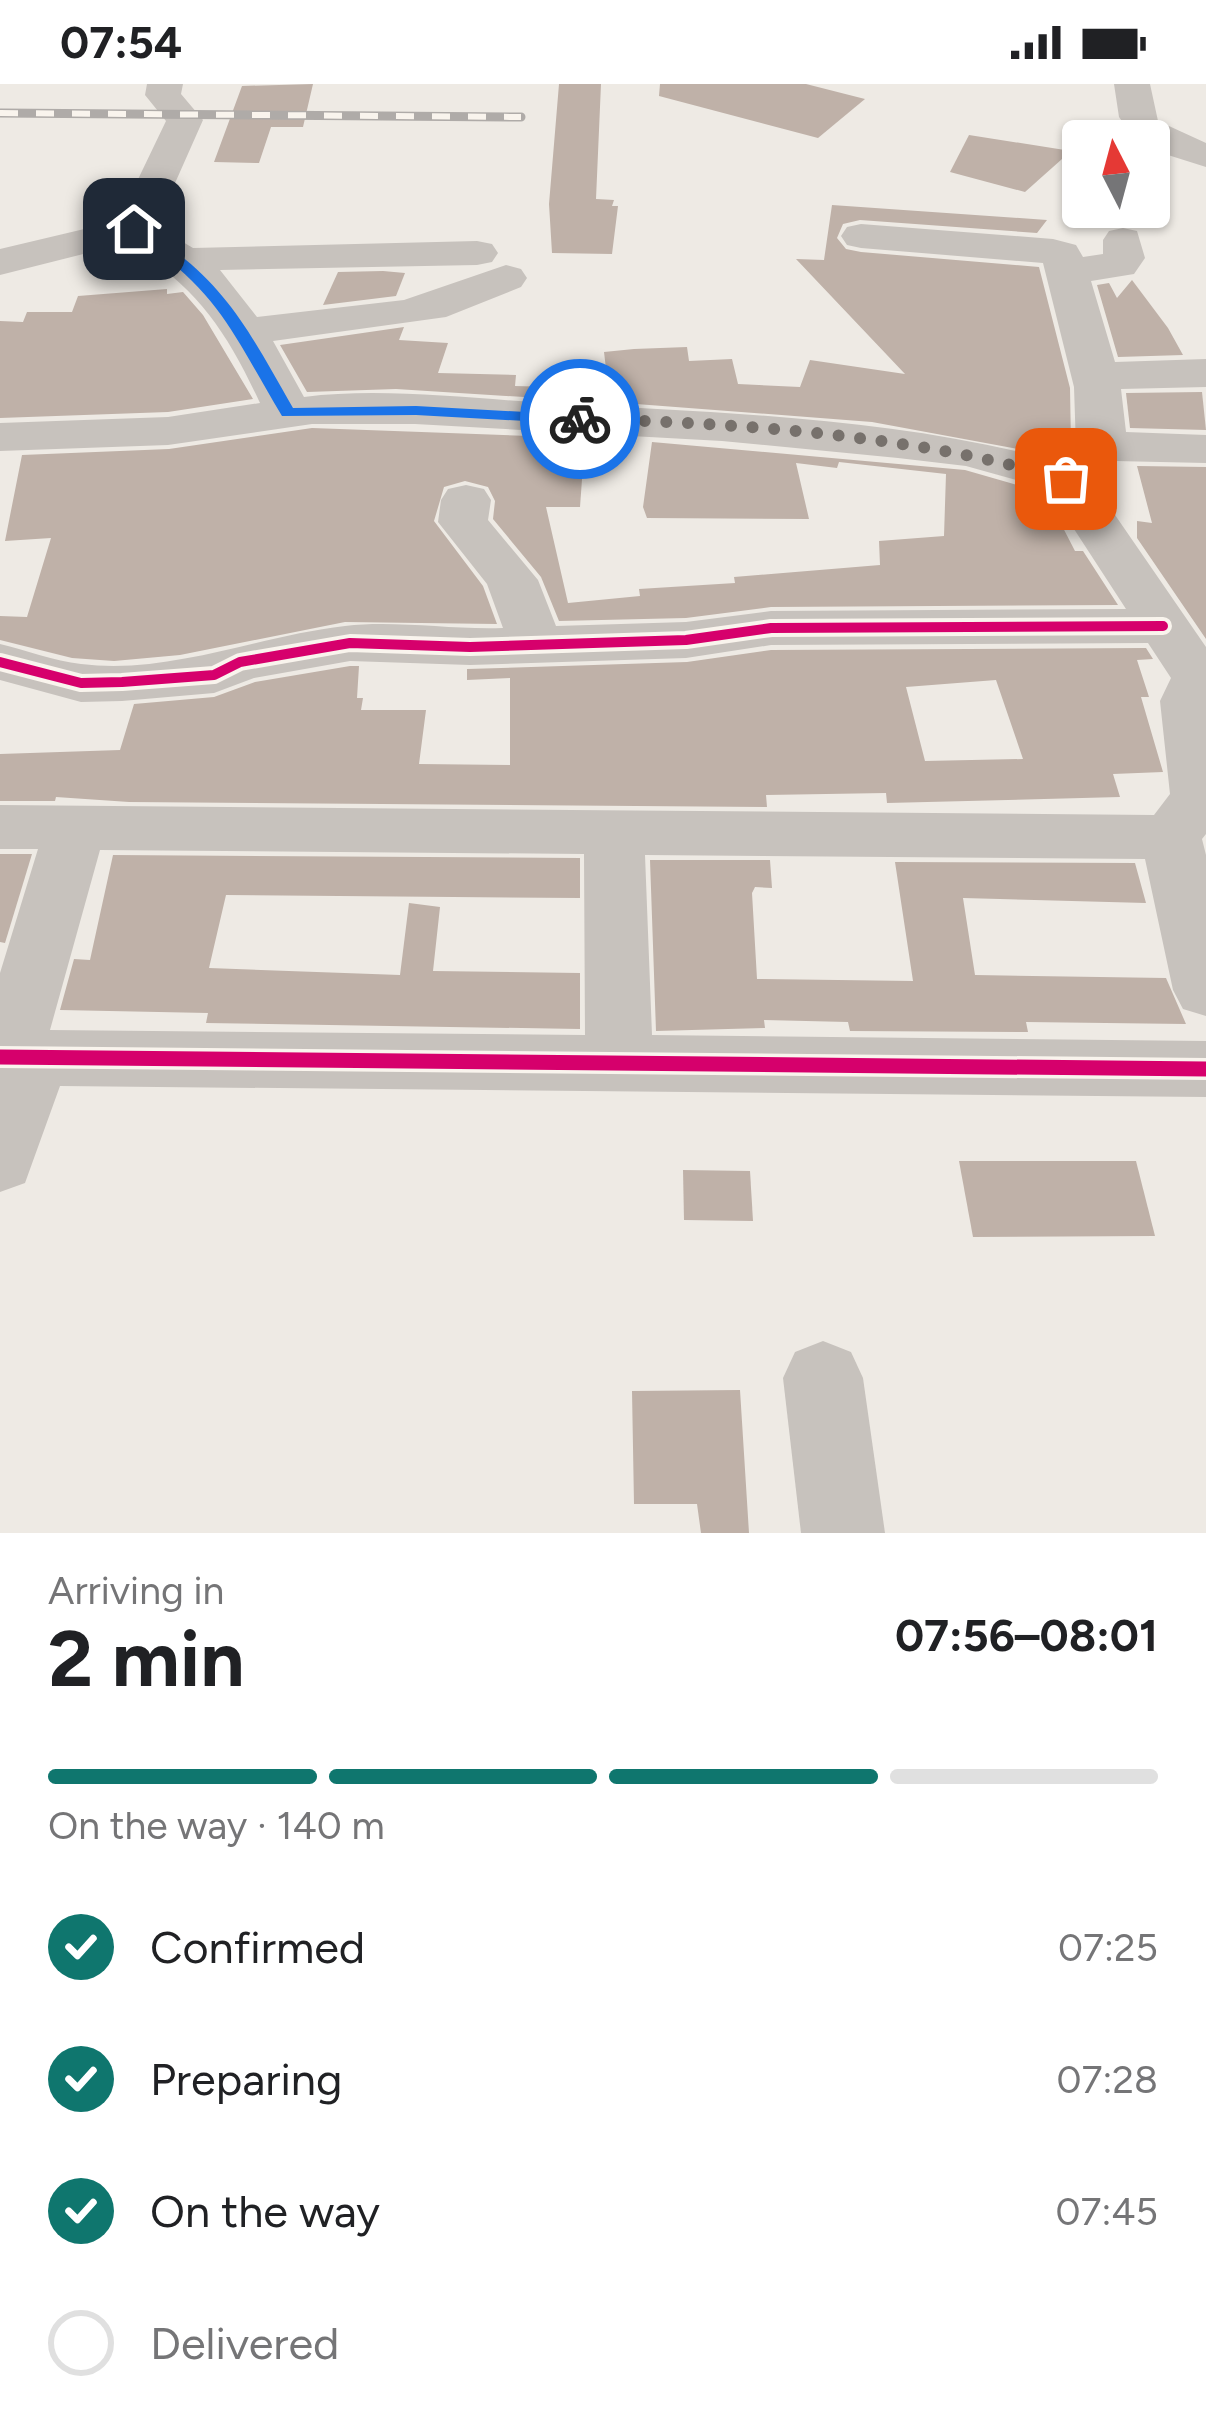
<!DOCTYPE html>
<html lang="en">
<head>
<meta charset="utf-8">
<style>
  :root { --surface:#fff; --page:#f2f2f2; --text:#202124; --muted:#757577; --line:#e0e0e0; --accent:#0f766e }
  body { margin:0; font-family:Figtree,sans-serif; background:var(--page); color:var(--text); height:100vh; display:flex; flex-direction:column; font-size:45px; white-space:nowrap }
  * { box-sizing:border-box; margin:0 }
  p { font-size:39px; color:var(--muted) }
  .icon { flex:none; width:66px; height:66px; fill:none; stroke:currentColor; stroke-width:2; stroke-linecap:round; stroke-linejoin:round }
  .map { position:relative; height:1449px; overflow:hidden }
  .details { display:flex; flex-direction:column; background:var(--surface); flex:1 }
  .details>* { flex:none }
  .needle { width:78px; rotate:354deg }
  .tools { position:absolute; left:1062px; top:36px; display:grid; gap:24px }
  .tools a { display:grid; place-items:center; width:108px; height:108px; border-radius:12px; background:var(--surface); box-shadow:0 3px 9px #0004; font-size:60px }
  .pin { position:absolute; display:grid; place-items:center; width:102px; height:102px; color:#fff; margin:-51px; border-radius:24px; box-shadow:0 6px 18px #0006 }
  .courier { position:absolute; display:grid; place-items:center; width:120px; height:120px; margin:-60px; border:9px solid #1a73e8; border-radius:50%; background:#fff; color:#222; box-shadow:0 3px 15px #0007 }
  .headline em { font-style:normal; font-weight:700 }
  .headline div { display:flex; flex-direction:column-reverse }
  .headline { display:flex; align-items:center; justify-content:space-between; height:204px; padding:0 48px }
  h1 { font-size:78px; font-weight:700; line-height:90px }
  .bar { display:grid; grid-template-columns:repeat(4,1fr); gap:18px 12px; align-content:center; height:144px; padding:0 48px }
  .bar i { height:15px; border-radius:9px; background:var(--line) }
  .bar .current { background:var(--accent) }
  .bar p { grid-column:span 4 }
  ol { padding:0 48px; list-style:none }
  li { display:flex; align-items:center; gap:36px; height:132px }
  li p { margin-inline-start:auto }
  li .icon { padding:12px; border-radius:50%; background:var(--accent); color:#fff; stroke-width:4 }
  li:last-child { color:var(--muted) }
  li i { width:66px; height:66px; border:6px solid var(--line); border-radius:50% }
  .status { display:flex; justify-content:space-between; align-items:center; height:84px; padding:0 60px; background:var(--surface); direction:ltr }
  .status svg { height:33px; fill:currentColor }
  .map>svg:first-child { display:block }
</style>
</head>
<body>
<div class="status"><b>07:54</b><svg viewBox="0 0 49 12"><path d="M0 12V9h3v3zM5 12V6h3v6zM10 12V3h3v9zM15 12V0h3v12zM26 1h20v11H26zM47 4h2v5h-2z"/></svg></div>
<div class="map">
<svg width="1206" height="1449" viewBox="0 0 1206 1449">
  <rect width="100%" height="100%" fill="#eeeae4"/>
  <g fill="#bfb1a8" fill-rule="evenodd">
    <polygon points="313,0 303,43 271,43 259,79 214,78 242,2"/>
    <polygon points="559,0 601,0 596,115 614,116 612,122 618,122 612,170 552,169 549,120"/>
    <polygon points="660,0 806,0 865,15 818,54 659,12"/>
    <polygon points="969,51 1071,67 1025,108 950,88"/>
    <polygon points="832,121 1047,136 1037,149 860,136 843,140 837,154 846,165 861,168 1039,183 1070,304 1071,361 1038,360 1040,369 872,338 610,318 604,268 634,265 687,263 689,277 732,275 738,300 800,303 810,276 905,290 796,175 824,176"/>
    <polygon points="338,188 383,187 405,189 396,212 323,221"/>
    <polygon points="1132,196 1168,244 1183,271 1118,273 1097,201 1109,199 1117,214"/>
    <polygon points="167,205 167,210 183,208 203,231 253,315 168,328 0,334 0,237 23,238 27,228 72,228 78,212"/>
    <polygon points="404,243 399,256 448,259 438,289 516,291 515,302 589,304 588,317 396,305 307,308 280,261"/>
    <polygon points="1202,308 1206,346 1130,344 1126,309"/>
    <polygon points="312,344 585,354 580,423 546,423 568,519 640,512 639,505 735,499 734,493 880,481 879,457 944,452 946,390 839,378 837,384 796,379 809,435 647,434 643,423 652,358 965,386 1045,409 1075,467 1083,467 1118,521 771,523 686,534 559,537 541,493 493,435 495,417 488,403 465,397 444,403 434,437 483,502 497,540 345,538 180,571 114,577 72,574 0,556 0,532 27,533 51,454 5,457 22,371 169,365"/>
    <polygon points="1137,382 1206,383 1206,555 1137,454 1137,437 1152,439"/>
    <path d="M1146 564 1153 575 1137 576 1149 613H1141L1163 688 1113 690 1120 713 887 719 886 709 766 711 767 723 129 718 56 713 55 717H0V670L120 666 134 620 214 613 255 598 350 582H359L357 614H363L361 626H426L419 680 510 681V594L467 596V585L687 578 771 566ZM996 596 1023 675 925 677 906 603Z"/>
    <polygon points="0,770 32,770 5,859 0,858"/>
    <polygon points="113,771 580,774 580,814 226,811 209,884 400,891 409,819 440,823 433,887 580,889 580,945 206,939 208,929 60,926 74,875 90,876"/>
    <polygon points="650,776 770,776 772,804 755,803 752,809 757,895 913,897 895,778 1135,779 1146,819 963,814 975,891 1166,894 1186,940 1026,938 1028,948 850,947 848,938 764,936 765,944 656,947"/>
    <polygon points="959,1077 1136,1077 1155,1152 973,1153"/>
    <polygon points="683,1086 750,1087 753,1137 684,1136"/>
    <polygon points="740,1306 749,1449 701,1449 697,1420 634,1420 632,1307"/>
  </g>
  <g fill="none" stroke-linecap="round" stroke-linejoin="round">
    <g fill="#c7c2bd" fill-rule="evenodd">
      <path d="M147 0H183L181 10 203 36 156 142 193 164 477 157 492 160 498 169 492 178 477 181 220 186 257 233 404 216 506 181 521 185 527 194 521 203 446 233 273 257 304 313C384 303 470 315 551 319 721 329 895 333 1059 378L1076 363 1074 303 1043 179 861 164 847 161 841 152 847 143 861 140 1053 155 1076 161 1083 173 1103 170V156L1109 147 1123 144 1137 147 1145 174 1134 190 1091 197 1115 278 1206 275V303L1121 305 1126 348 1206 351V379L1115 377 1093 399 1206 563V750L1202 755 1206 771V932L1183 925 1173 906 1145 775 645 771 652 951 1206 957V1013L60 1002 25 1099 0 1108V889L38 765H0V721L1154 731 1170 710 1160 617 1171 594 1148 559 771 561 686 574 470 581 350 577 254 594 214 609 122 617 81 618 0 596V560C26 566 54 577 81 580 170 591 257 552 345 542 396 536 451 546 503 544L487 500 438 438 441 416 448 405 466 401 484 405 491 416 488 436 538 496 556 542 686 538 771 527 1126 525 1048 405 966 382 898 374 722 357 415 340H312L168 361 0 367V339L168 333 260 319C225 244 197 204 127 159L0 191V165L118 137 166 37 145 11ZM100 766 584 770 585 951 50 946Z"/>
      <polygon points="1114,0 1150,0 1158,37 1206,59 1206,83 1149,65 1149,57 1136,57 1119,33"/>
      <polygon points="823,1257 851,1268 863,1294 885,1449 801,1449 783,1294 795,1268"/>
    </g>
    <g stroke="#afaba8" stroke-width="9">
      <polyline id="rail" points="0,29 521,33"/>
    </g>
    <use href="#rail" stroke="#f9f4ed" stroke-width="6" stroke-dasharray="18" stroke-linecap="butt"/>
    <g stroke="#f9f4ed" stroke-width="18">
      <polyline id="cycleway-far1" points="0,578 81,599 122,598 214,591 240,578 350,559 470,563 686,556 771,544 1163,542"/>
    </g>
    <g stroke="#f9f4ed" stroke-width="22">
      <polyline id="cycleway" points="0,973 1206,985"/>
    </g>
    <use href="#cycleway-far1" stroke="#d6006c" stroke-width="10"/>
    <use href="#cycleway" stroke="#d6006c" stroke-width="15"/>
  </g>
  <path fill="#1a73e8" d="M129 142H139C224 196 244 238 293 324L416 322 580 331 587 335 580 340 416 331 282 332C230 245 219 206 129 148Z"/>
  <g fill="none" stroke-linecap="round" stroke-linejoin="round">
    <path stroke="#77716c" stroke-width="12" stroke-dasharray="0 21.6" d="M580 335C742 339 910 351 1066 395"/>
  </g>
</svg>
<div class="tools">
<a><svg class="needle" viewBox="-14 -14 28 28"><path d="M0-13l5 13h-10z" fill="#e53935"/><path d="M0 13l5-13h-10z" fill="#757577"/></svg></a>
</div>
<div class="pin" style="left:1066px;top:395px;background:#ea580c"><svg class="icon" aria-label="bag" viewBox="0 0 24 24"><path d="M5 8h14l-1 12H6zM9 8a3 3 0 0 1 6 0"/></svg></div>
<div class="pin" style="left:134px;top:145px;background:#1f2937"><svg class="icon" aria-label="home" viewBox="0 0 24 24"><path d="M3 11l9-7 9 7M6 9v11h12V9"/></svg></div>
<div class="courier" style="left:580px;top:335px"><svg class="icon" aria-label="bike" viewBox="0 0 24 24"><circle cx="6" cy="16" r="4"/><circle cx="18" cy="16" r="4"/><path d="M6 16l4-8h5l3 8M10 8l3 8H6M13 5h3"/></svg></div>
</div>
<section class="details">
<div class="headline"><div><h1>2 min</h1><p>Arriving in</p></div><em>07:56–08:01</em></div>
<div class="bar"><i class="current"></i><i class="current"></i><i class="current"></i><i></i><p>On the way · 140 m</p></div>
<ol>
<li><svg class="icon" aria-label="check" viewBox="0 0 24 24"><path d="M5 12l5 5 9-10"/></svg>Confirmed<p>07:25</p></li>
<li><svg class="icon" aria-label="check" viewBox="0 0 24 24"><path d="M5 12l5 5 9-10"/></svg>Preparing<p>07:28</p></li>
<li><svg class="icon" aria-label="check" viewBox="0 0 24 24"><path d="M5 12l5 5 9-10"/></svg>On the way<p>07:45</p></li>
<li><i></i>Delivered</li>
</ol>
</section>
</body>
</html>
